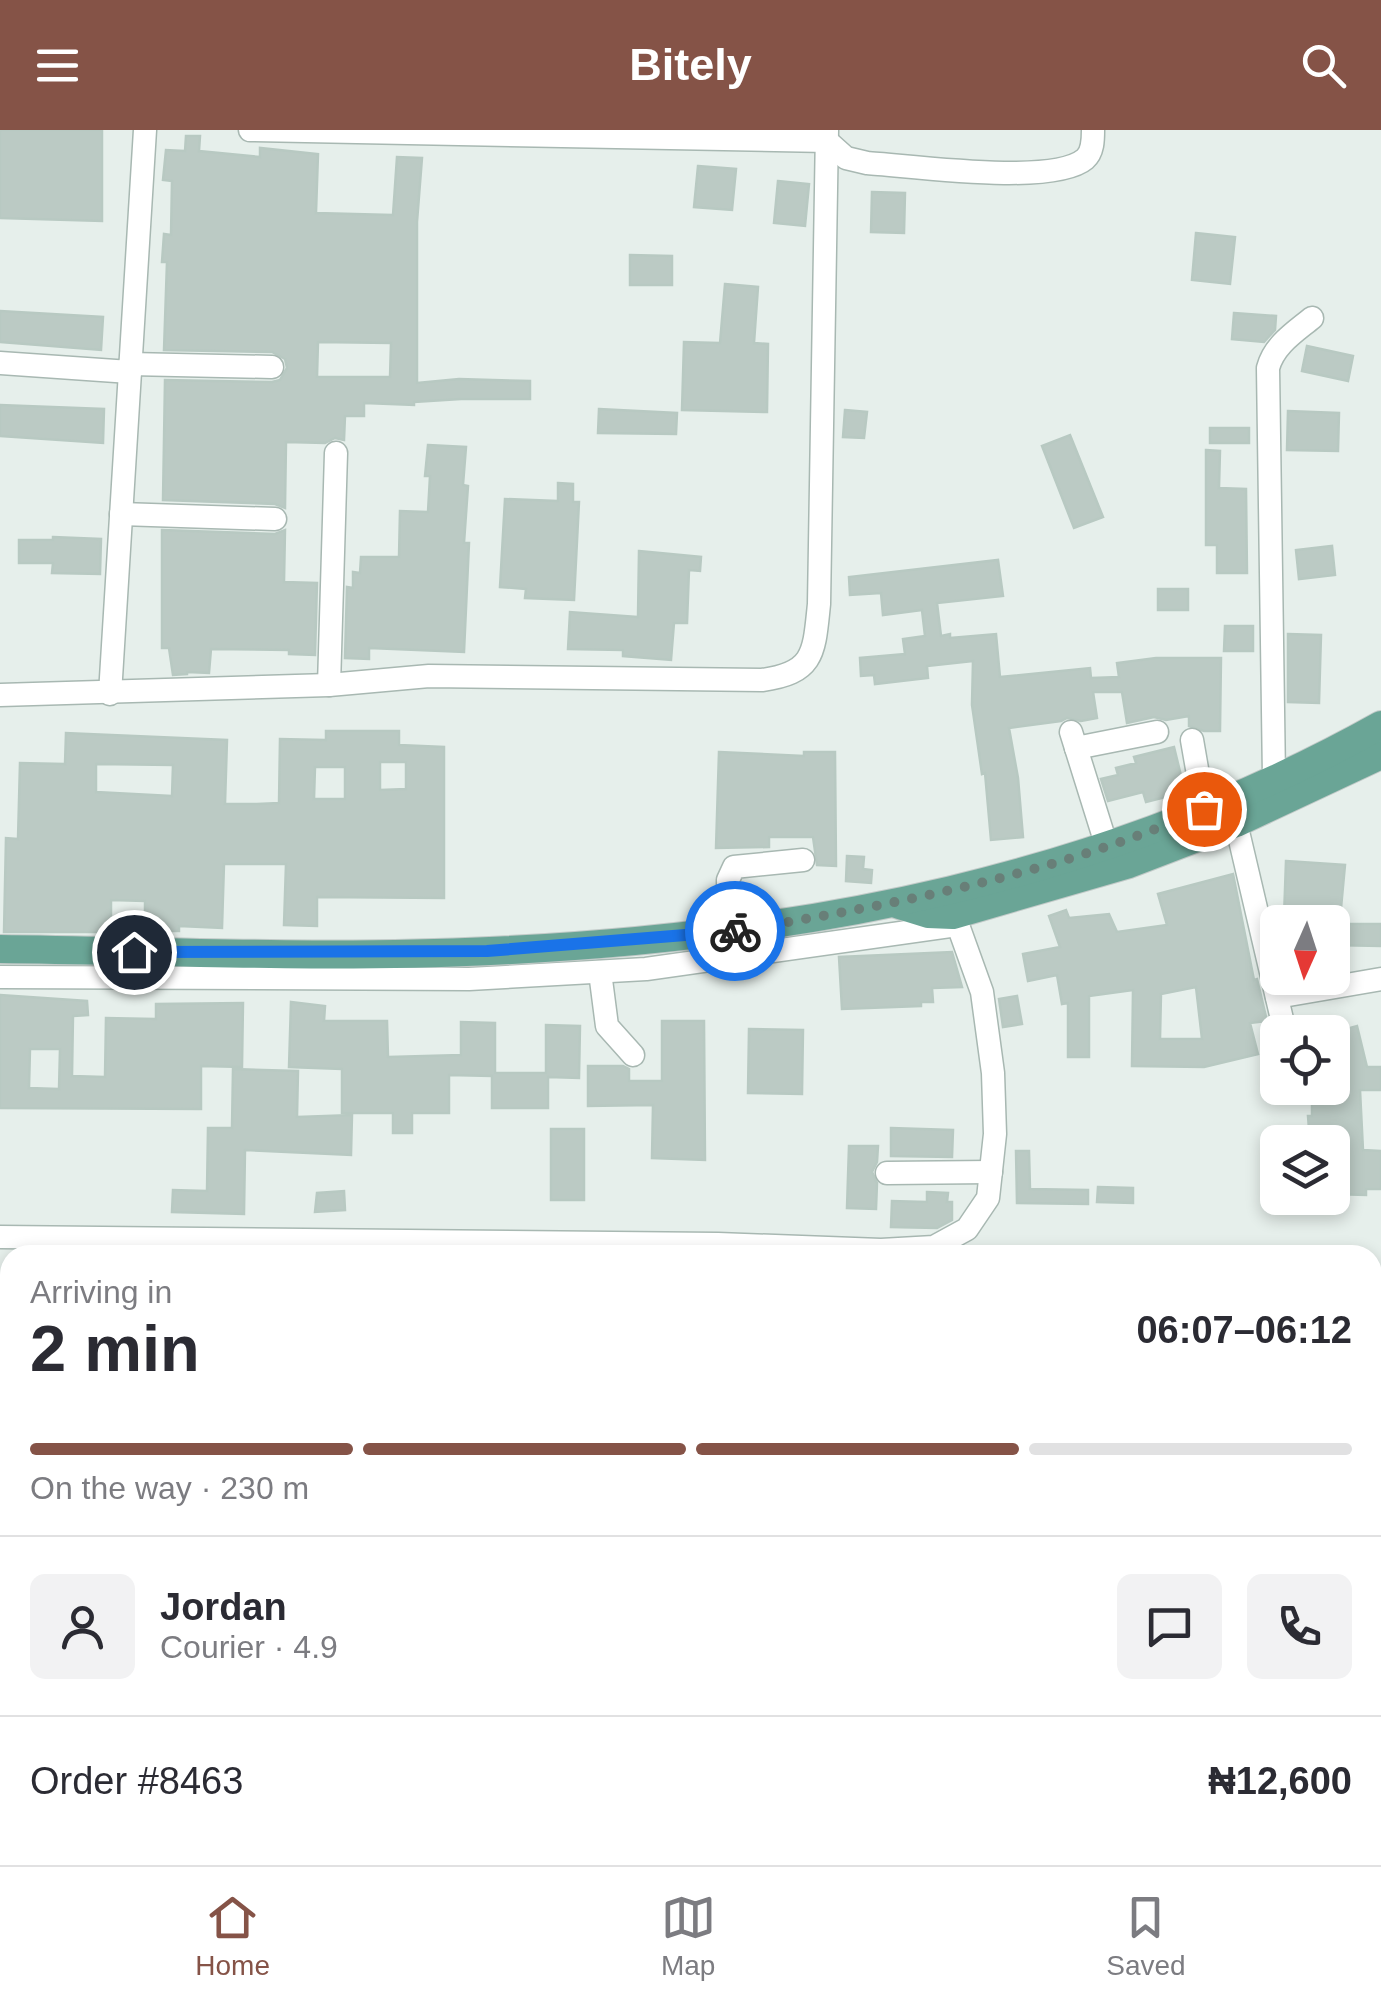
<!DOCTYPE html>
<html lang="en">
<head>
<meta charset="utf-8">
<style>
  :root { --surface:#fff; --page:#f2f2f3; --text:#2b2b33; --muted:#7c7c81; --line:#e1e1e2; --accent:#855347 }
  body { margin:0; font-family:Helvetica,sans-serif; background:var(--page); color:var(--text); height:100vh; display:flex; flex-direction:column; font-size:38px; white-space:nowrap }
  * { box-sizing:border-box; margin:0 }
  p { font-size:32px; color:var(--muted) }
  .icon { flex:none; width:55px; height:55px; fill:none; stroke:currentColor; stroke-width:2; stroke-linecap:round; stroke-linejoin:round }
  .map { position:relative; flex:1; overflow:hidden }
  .side { position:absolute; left:0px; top:1115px; width:1382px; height:620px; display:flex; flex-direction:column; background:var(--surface); border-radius:30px 30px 0 0; box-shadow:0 5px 15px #0003 }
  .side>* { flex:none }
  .needle { width:65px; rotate:183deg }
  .buttons { position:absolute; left:1260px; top:775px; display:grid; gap:20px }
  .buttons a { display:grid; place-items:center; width:90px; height:90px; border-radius:15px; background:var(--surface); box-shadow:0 5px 15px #0003; font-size:50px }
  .pin { position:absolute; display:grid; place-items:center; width:85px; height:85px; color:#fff; margin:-42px; border:5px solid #fff; border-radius:50%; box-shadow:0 2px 10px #0007 }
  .courier { position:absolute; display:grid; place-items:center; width:100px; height:100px; margin:-50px; border:8px solid #1a73e8; border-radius:50%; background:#fff; color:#222; box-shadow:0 2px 12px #0007 }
  .head em { font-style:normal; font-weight:600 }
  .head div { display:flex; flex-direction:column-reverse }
  .head { display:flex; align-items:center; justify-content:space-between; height:170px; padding:0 30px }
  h1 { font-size:65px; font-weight:600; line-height:75px }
  .bar { display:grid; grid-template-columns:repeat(4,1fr); gap:15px 10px; align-content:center; height:120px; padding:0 30px }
  .bar i { height:12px; border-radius:8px; background:var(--line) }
  .bar .current { background:var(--accent) }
  .bar p { grid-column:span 4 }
  .line { display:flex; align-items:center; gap:25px; padding:0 30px; border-top:2px solid var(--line) }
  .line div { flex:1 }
  .round { display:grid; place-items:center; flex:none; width:105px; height:105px; border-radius:15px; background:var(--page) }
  header { display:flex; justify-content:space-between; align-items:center; height:130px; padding:0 30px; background:var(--accent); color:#fff; font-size:45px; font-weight:600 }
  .tab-bar { display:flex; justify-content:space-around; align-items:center; height:140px; border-top:2px solid var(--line); background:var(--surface); font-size:28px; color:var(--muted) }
  .tab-bar a { display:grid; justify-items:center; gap:5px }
  .tab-bar .current { color:var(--accent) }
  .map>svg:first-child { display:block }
</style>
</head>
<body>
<header><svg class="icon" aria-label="menu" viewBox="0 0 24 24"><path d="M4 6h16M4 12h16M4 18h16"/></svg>Bitely<svg class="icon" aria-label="search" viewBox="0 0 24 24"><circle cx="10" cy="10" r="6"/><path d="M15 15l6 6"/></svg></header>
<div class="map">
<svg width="1381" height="1735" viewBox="0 0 1381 1735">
  <rect width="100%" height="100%" fill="#e6efeb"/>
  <g fill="#bbcac4" stroke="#b8c9c2" stroke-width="2.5" fill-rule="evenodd">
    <polygon points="0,0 102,0 102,91 0,88"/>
    <path d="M186 6H200L199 21 260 27V18L318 24 316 83 393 85 397 27 422 28 417 92V253L459 249 530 251V269H461L414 272V275L364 273V286H345L344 310 335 308 325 313 286 312 285 378 275 374 163 370 165 250 272 252 280 250 287 238 285 229 272 222 164 220 167 132H162L164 104 171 105 172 51 163 50 166 20 185 21ZM318 212 391 213 390 247H317Z"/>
    <polygon points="698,36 736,39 732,80 694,77"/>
    <polygon points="778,51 809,54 805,96 774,93"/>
    <polygon points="872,62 905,63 904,103 871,102"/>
    <polygon points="1196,103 1235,107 1230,154 1192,150"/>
    <polygon points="630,125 672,126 672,155 630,155"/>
    <polygon points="725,154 758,157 754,213 768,214 767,282 682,280 684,212 720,213"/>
    <polygon points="0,181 103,187 101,220 0,212"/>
    <polygon points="1234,183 1276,186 1275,200 1264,212 1232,209"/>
    <polygon points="1307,216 1353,226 1348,251 1302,241"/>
    <polygon points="0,275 104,279 103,313 0,306"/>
    <polygon points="599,279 677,283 676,304 598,303"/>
    <polygon points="845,280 867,282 864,308 843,307"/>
    <polygon points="1288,281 1339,283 1338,321 1287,320"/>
    <rect x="1210" y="298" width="39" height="15"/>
    <polygon points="1070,305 1103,387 1074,398 1042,316"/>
    <polygon points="428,315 466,317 463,355 468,356 464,413 469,413 464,522 369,518 369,529 345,528 347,457 353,458 353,442 360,443 361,427 399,427 400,381 428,382 430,346 425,346"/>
    <polygon points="1206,320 1220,321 1219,358 1246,359 1247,443 1217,443 1217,415 1206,415"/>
    <polygon points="558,353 573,354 573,372 579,372 574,470 525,468 526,459 500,457 505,369 558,371"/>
    <polygon points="162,400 275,404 285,400 284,452 317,453 315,525 289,524 289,520 211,519 209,543 187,542 187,544 173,545 169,518 162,518"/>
    <polygon points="53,407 101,409 100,444 52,443 53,433 19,433 19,410 53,410"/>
    <polygon points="1332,416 1335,445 1299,449 1296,420"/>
    <polygon points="639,421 701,427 700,441 689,440 687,493 674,493 671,530 623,526 623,520 568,519 570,482 638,487"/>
    <polygon points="998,430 1003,466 937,473 941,506 950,504 950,508 996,504 1000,547 1090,538 1091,548 1119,547 1117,533 1156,528 1221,528 1220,601 1204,601 1189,596 1189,586 1166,590 1154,587 1127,593 1122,562 1093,562 1097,588 1081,591 1067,588 1061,591 1009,598 1018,648 1023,707 991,710 985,643 982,644 972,575 973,531 927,536 928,548 875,554 874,545 861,546 860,528 905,524 903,509 925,506 922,480 883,485 881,463 850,465 849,447"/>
    <rect x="1158" y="459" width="30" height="21"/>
    <polygon points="1225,496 1253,496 1253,521 1224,521"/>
    <polygon points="1288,504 1321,505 1319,573 1288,572"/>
    <path d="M326 601H399V615L444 617V768L317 767V796L284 795 286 734H224L222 798 179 796V801H145V771L111 770V802H4L6 708 18 709 20 633 65 634 66 603 227 610 225 674H257L279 673 280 609 326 610ZM380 632H406V659L380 660ZM96 634 173 635 172 666 96 662ZM315 637H345V669H314Z"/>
    <polygon points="1174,617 1185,662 1146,672 1143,662 1108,671 1101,649 1118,645 1116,638 1136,633 1134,627"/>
    <polygon points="719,622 804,626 804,622 835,622 836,736 817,735 813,707 769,707 769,717 716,718"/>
    <polygon points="847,726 864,727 863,739 872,740 871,753 846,751"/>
    <polygon points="1286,731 1345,735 1340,789 1284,787"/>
    <path d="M1233 744 1254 850 1257 849 1267 891 1250 893 1258 924 1204 937 1132 936 1133 860 1089 866V927H1068V873L1062 874 1057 845 1028 851 1023 824 1060 817 1049 786 1066 780 1069 788 1109 784 1117 802 1167 795 1158 764ZM1196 857 1202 909H1160L1161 864Z"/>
    <polygon points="1332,794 1381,794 1381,816 1332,815"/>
    <polygon points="952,822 962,857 932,858 933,872 921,872 921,876 842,879 839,827"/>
    <path d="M0 865 87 871 88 885 73 886 72 946 105 947 106 888 156 889V874L243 873 242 937 201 936V979L0 978ZM30 919H60L59 959 29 958Z"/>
    <polygon points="1017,866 1022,894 1003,897 999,869"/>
    <polygon points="291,872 325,876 324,891 387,891 388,927 461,925 461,892 495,893 495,943 546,943 546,895 580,896 579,948 548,947 548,978 492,978 492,946 449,945 449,983 412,983 412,1003 393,1003 393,983 342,983 342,939 289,937"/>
    <polygon points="662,891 704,891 705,1030 652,1028 653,975 588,976 588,936 623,936 629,939 629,951 662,951"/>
    <polygon points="1357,896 1367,937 1381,937 1381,960 1360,960 1363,1020 1381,1021 1381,1059 1366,1059 1366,1065 1332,1064 1332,1012 1310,1012 1308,986 1312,986 1312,970 1346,969 1347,925 1332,930 1332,903"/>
    <polygon points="749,899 803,900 802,964 748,963"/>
    <polygon points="233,939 298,941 297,987 352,985 351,1025 245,1020 244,1084 172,1082 173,1060 207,1061 208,998 232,998"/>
    <polygon points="891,998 953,1000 952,1027 891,1026"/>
    <rect x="551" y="999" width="33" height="71"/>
    <polygon points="849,1016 878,1016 877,1032 872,1042 877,1053 876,1079 847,1078"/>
    <polygon points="1016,1021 1029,1021 1030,1059 1088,1060 1088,1074 1017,1073"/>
    <polygon points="1098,1057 1133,1058 1133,1073 1097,1072"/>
    <polygon points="344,1061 345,1080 315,1082 317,1063"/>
    <polygon points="927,1062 948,1063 947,1072 952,1072 952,1090 937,1098 891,1097 892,1071 927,1072"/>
  </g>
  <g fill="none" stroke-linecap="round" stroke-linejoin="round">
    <g stroke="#a8b8b2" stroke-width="25">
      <g id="minor">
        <path d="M250 0 827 11 846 28 867 33C912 36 1053 56 1085 29 1093 22 1093 10 1093 0"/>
        <polyline points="0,233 130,242"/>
        <polyline points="130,234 272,237"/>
        <polyline points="121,384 275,389"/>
        <polyline points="329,555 336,323"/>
        <polyline points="110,564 145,0"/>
        <path d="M0 565 329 555 429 546 762 550C815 543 814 522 819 474L827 0"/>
        <polyline points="1071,602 1107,717"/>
        <polyline points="1192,610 1204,679"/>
        <polyline points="1076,618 1157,602"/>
        <path d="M1274 648 1268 238C1274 215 1295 202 1312 188"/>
        <polyline points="1236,693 1285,902"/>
        <polyline points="729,802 728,750 734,737 803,730"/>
        <polyline points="600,842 607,896 633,925"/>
        <polyline points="0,847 469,849 646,839 957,795"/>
        <polyline points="1277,867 1381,849"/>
        <polyline points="1299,958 1300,961"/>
        <polyline points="887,1043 991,1042"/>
        <polyline points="0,1107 718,1114 881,1120 934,1117 967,1099 988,1068 995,1004 993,943 982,862 950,773"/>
        <polyline points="0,1431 10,1433"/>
        <polyline points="1372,1451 1381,1451"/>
        <polyline points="162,1725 162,1735"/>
        <polyline points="996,1725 996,1735"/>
        <polyline points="709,1735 709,1725"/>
      </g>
    </g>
    <g stroke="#c2cac8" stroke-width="30">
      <g id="major">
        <polyline points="899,775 928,784 953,785 1129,734 1236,693 1381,625"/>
        <path d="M0 819C163 821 327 829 490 821 802 807 1106 749 1381 595"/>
      </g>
    </g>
    <use href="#minor" stroke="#fff" stroke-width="22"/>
    <use href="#major" stroke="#6aa596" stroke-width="28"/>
  </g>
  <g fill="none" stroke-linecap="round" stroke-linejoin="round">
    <path stroke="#687f78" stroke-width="10" stroke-dasharray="0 18" d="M735 801C896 774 1054 745 1204 679"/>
    <polyline stroke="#1a73e8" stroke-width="12" points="134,822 487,821 735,801"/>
  </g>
</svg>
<div class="buttons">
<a><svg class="needle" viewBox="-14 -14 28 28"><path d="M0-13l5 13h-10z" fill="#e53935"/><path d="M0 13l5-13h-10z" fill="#7c7c81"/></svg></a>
<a><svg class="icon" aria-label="locate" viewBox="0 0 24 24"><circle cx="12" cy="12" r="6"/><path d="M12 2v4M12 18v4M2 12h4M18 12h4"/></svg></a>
<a><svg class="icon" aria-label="layers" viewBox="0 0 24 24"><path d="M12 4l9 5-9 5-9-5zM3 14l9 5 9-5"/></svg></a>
</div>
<div class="pin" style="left:1204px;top:679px;background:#ea580c"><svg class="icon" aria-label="bag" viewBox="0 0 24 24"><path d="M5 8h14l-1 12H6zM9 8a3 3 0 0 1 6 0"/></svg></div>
<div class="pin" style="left:134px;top:822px;background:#1f2937"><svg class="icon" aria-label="home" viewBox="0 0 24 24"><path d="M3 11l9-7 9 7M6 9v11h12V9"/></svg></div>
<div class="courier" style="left:735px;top:801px"><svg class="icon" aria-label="bike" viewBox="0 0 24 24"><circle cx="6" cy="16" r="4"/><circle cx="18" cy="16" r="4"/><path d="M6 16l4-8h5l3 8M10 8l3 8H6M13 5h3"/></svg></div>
<section class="side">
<div class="head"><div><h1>2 min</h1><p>Arriving in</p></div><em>06:07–06:12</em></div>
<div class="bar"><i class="current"></i><i class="current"></i><i class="current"></i><i></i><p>On the way · 230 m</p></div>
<div class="line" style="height:180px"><a class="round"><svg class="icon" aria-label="person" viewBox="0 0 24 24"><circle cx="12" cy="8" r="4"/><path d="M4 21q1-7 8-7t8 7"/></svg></a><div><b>Jordan</b><p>Courier · 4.9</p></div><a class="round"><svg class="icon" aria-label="chat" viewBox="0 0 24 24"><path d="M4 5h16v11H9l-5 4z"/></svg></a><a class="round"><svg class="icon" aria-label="phone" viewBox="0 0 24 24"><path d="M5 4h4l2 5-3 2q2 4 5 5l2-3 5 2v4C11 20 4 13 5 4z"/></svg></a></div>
<div class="line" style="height:130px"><div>Order #8463</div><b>₦12,600</b></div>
</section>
</div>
<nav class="tab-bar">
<a class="current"><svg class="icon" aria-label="home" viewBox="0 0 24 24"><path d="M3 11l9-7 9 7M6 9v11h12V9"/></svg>Home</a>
<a><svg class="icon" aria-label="map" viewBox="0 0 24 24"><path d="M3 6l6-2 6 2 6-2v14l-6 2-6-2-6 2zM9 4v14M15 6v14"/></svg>Map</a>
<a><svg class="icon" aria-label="saved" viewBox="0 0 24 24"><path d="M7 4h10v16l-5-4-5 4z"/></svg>Saved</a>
</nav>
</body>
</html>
